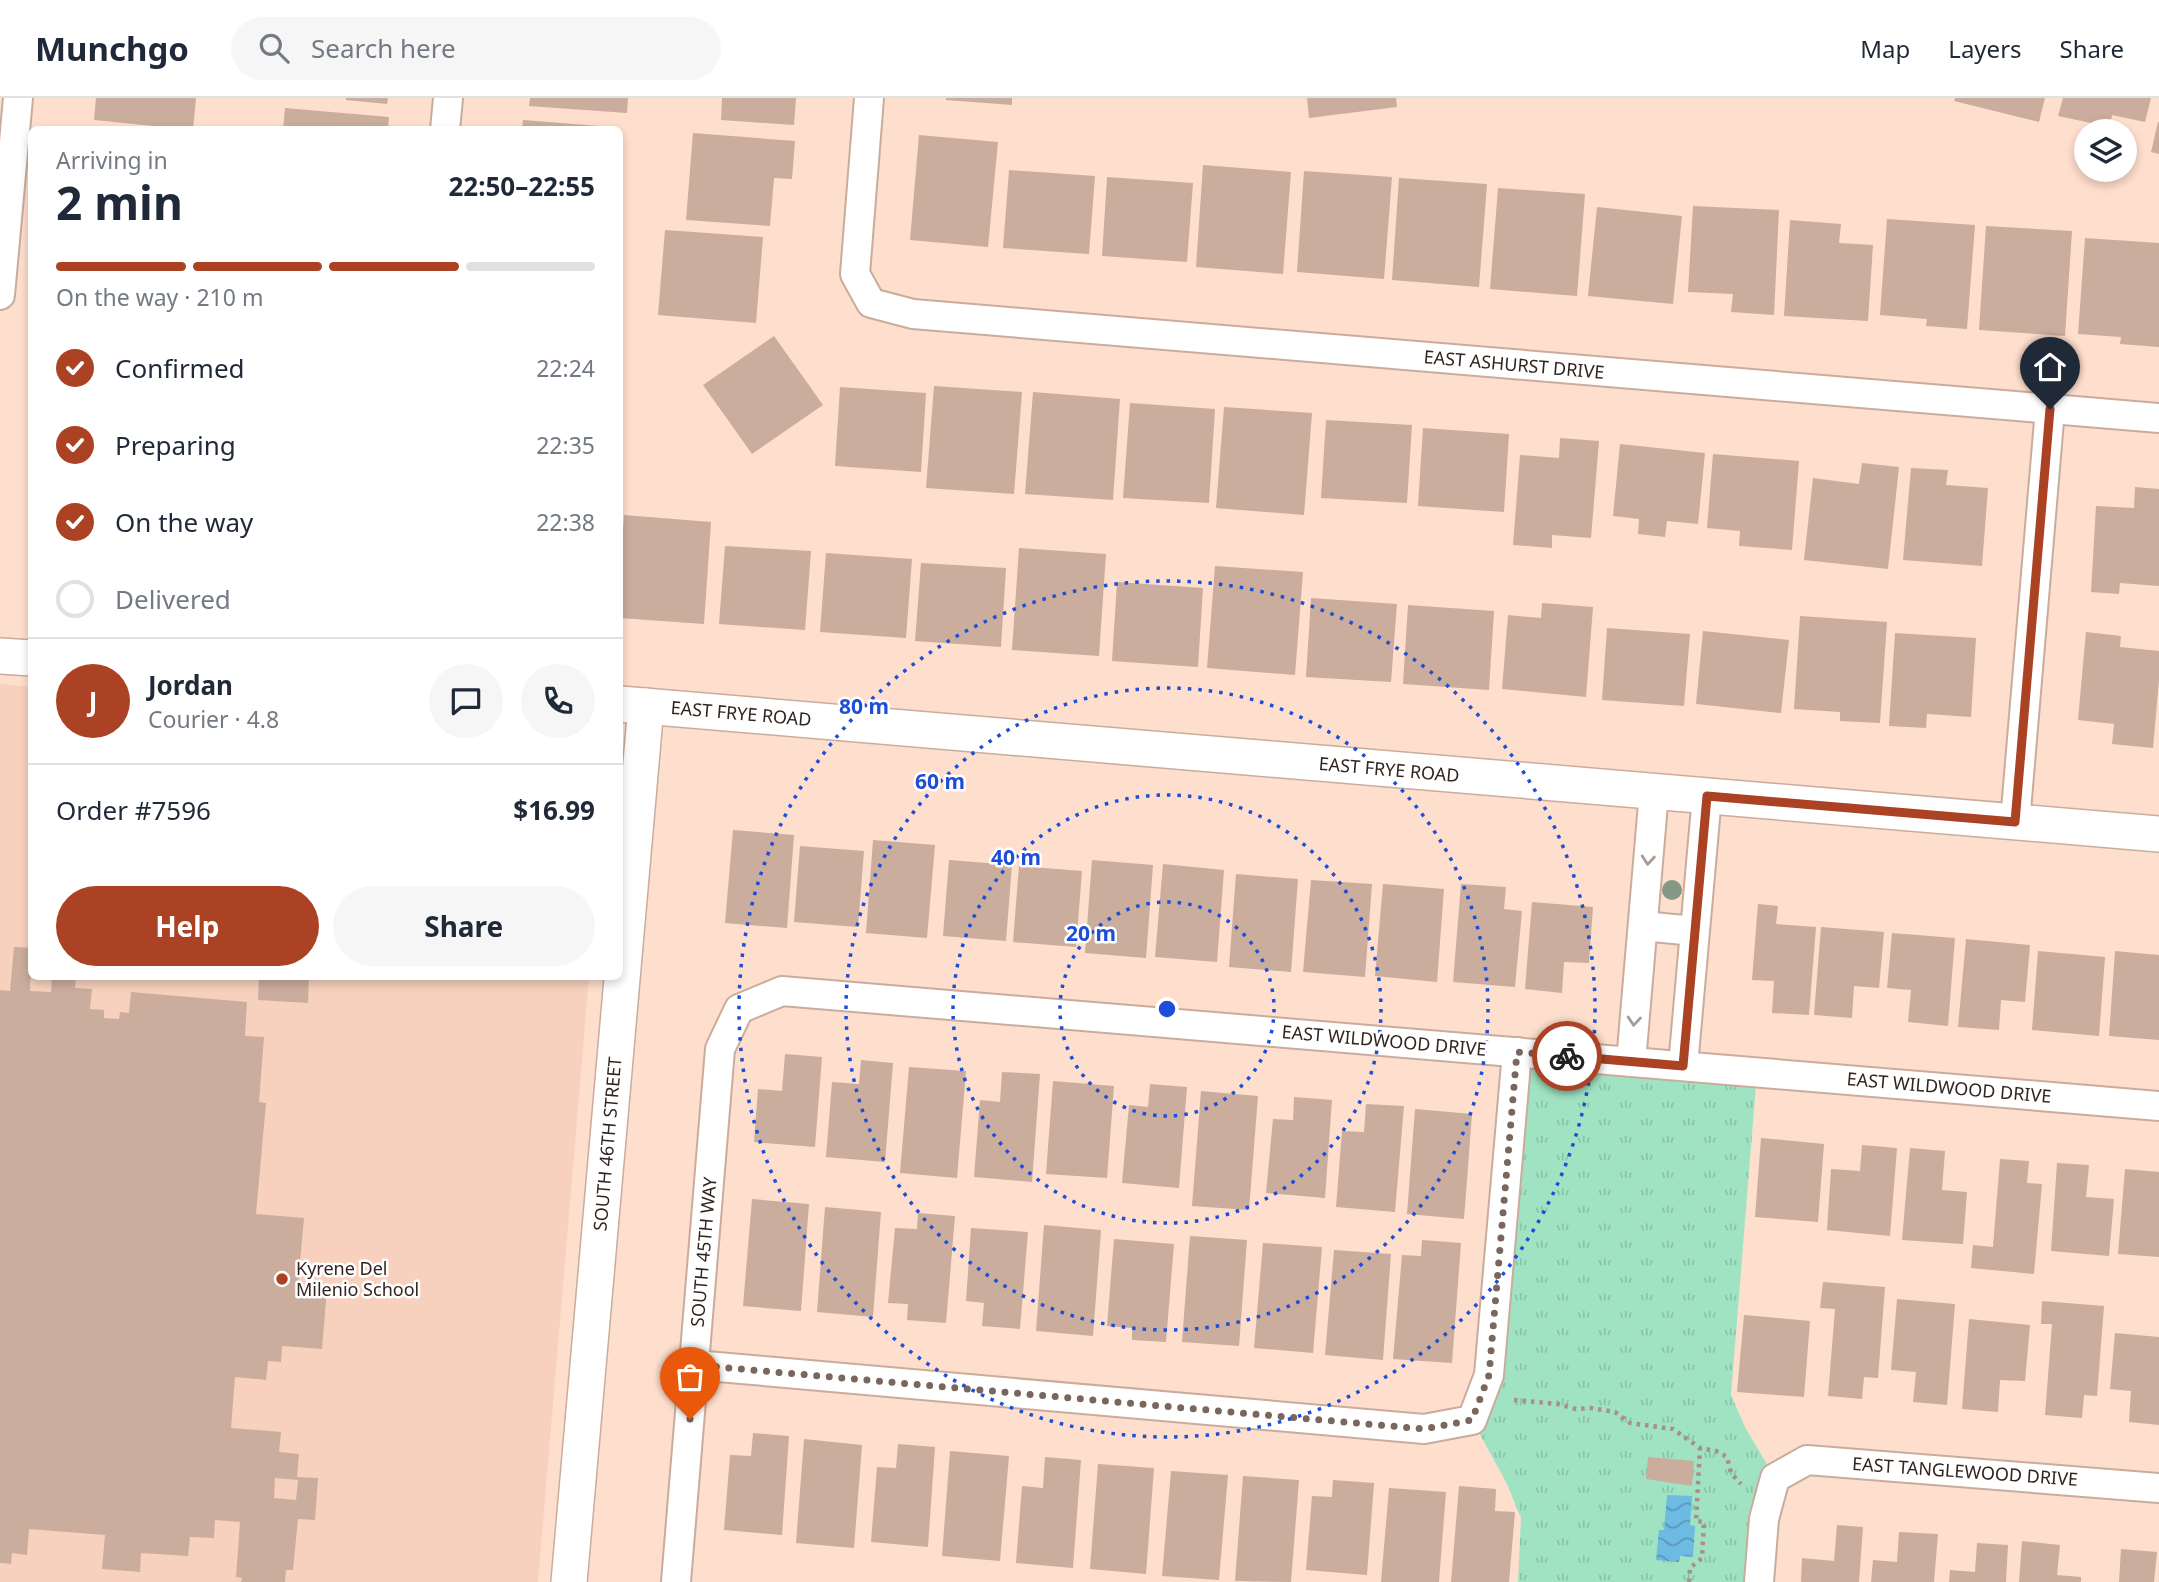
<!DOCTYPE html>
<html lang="en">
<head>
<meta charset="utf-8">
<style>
  :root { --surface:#fff; --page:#f6f6f7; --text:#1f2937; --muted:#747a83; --line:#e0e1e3; --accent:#ab4224 }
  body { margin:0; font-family:"Noto Sans",sans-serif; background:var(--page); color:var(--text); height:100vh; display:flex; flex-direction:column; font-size:26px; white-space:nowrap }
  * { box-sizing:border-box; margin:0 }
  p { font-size:23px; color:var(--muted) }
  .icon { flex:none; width:38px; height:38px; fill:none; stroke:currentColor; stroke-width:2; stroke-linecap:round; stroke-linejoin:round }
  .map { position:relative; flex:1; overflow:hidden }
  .side { position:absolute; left:28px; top:28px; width:595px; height:854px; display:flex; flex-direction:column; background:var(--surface); border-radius:10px; box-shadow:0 4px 10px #0003 }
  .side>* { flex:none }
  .tools { position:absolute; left:2074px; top:21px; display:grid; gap:14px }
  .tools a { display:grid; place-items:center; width:63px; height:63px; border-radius:50%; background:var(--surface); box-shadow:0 4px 10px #0003; font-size:35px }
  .pin { position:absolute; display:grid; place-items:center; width:60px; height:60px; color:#fff; margin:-72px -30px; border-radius:50% 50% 50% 0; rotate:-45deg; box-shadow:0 0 7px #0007 }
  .pin .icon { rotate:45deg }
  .courier { position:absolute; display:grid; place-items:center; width:70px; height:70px; margin:-35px; border:5px solid #ab4224; border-radius:50%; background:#fff; color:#222; box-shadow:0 2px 9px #0007 }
  .overview em { font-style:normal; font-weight:700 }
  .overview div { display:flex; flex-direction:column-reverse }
  .overview { display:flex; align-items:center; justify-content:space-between; height:119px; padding:0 28px }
  h1 { font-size:46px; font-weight:700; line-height:52px }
  .bar { display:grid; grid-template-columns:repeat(4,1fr); gap:10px 7px; align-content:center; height:84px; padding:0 28px }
  .bar i { height:9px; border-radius:5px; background:var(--line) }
  .bar .current { background:var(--accent) }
  .bar p { grid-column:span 4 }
  .line { display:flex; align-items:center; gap:18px; padding:0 28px; border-top:2px solid var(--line) }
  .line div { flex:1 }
  .round { display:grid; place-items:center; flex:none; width:74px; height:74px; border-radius:37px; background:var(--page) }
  ol { padding:0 28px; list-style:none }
  li { display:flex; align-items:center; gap:21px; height:77px }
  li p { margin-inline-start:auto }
  li .icon { padding:7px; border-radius:50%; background:var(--accent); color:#fff; stroke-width:4 }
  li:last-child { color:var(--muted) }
  li i { width:38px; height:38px; border:4px solid var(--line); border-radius:50% }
  .primary-button { display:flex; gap:14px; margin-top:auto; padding:14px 28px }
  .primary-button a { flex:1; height:80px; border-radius:42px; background:var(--accent); color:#fff; font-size:28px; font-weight:700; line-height:80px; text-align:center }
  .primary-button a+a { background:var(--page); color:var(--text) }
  header { display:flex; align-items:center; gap:42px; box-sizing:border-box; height:98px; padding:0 35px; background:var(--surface); border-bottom:2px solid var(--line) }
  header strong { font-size:33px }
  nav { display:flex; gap:38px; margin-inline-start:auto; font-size:24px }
  .search { width:490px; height:63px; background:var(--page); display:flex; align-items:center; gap:18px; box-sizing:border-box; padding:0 24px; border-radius:38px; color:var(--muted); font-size:26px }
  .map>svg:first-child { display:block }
</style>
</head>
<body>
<header>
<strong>Munchgo</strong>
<div class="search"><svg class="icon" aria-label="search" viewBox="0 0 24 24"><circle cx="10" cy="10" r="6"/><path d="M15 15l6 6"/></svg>Search here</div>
<nav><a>Map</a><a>Layers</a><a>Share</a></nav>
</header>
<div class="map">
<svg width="2159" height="1484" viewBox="0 0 2159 1484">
  <defs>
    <pattern id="grass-tufts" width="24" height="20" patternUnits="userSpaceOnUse" patternTransform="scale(1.75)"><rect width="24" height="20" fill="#a0e3c3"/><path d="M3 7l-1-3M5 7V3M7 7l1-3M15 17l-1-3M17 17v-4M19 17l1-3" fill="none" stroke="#8ac3a7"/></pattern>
    <pattern id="water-waves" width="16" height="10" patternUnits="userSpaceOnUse" patternTransform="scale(1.75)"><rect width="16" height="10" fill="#6dbae3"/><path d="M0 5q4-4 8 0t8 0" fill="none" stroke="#5a97b7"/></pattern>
  </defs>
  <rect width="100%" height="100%" fill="#fedecd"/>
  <polygon fill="#f7d1bd" points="0,586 31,589 32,878 589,879 538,1484 0,1484"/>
  <polygon fill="url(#grass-tufts)" points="1517,954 1757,974 1731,1297 1745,1329 1775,1380 1759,1484 1518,1484 1521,1420 1507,1386 1472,1322"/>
  <polygon fill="url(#water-waves)" points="1667,1397 1692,1398 1690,1427 1695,1428 1693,1459 1680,1458 1679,1464 1656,1462 1659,1432 1664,1432"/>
  <g fill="#cbad9d" fill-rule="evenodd">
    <polygon points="96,0 196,0 193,32 94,22"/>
    <polygon points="346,0 388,0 387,6 346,2"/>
    <polygon points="530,0 628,0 627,15 529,8"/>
    <polygon points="722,0 796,0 794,27 721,22"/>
    <polygon points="946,0 1012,0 1012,7 946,2"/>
    <polygon points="1307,0 1396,0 1397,9 1309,20"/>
    <polygon points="1955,0 2045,0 2039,24 1954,3"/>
    <polygon points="2063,0 2151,0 2145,24 2112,17 2110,29 2058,18"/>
    <polygon points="285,10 389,19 388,32 283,32"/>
    <polygon points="523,22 599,28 598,32 522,32"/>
    <polygon points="2158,24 2159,24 2159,56 2151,54"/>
    <polygon points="693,35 795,43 792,81 774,80 770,128 686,122"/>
    <polygon points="919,37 998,44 988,149 910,142"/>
    <polygon points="1203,67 1291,74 1283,176 1196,169"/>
    <polygon points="1009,72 1095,78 1089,156 1003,150"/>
    <polygon points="1304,73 1392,79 1384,181 1297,174"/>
    <polygon points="1107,79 1193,85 1187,164 1102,158"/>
    <polygon points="1399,80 1487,86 1479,189 1392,182"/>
    <polygon points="1498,90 1585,96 1577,198 1490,191"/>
    <polygon points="1693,108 1779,112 1774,217 1731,214 1733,196 1688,194"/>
    <polygon points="1597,109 1682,118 1673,206 1588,198"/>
    <polygon points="1887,121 1975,127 1967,231 1926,228 1927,221 1880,217"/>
    <polygon points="1790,122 1841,126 1839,145 1873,147 1868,223 1784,218"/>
    <polygon points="1986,128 2072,133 2065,238 1979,232"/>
    <polygon points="665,132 763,139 756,225 658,217"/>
    <polygon points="2085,140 2159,145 2159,249 2120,246 2121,239 2078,236"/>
    <polygon points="774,238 823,307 752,356 703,287"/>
    <polygon points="934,288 1022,294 1014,396 926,390"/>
    <polygon points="840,289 926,295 921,374 835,368"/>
    <polygon points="1033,294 1120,301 1113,402 1025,396"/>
    <polygon points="1130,305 1215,311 1209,405 1123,400"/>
    <polygon points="1224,309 1312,315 1304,417 1216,410"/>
    <polygon points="1326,322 1412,327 1407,405 1321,400"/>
    <polygon points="1423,330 1509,336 1504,414 1418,408"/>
    <polygon points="1560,340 1599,343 1591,440 1552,437 1552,450 1513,447 1520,357 1559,360"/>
    <polygon points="1620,346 1705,355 1698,426 1667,423 1665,439 1638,436 1639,421 1613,418"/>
    <polygon points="1713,356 1799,363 1792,452 1739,448 1740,433 1707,430"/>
    <polygon points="1862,365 1899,369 1888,471 1804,462 1813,380 1859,386"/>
    <polygon points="1911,370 1948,372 1946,387 1988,390 1982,468 1903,462"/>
    <polygon points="2135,389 2159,391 2159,488 2120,485 2119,496 2091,494 2096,408 2134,410"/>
    <polygon points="624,417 711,424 704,526 620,520 620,478"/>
    <polygon points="725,448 811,453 805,532 719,526"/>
    <polygon points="1019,450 1106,456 1099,558 1012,552"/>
    <polygon points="826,455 912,461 906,540 820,534"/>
    <polygon points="921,465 1006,470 1001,549 915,543"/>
    <polygon points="1215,468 1303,474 1295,577 1207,570"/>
    <polygon points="1117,484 1203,490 1198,569 1112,563"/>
    <polygon points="1311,500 1397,506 1391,584 1306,579"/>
    <polygon points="1542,505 1593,509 1586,599 1502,591 1508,517 1541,520"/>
    <polygon points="1408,507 1494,513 1489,592 1403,586"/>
    <polygon points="1800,518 1887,524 1880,625 1840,623 1840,614 1794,611"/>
    <polygon points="1607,530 1690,536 1684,608 1602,602"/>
    <polygon points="1703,533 1789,542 1781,615 1696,606"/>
    <polygon points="2086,534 2121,538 2120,549 2159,553 2159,582 2153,650 2112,646 2114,626 2078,622"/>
    <polygon points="1895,535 1976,540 1971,619 1927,616 1926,630 1889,628"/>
    <polygon points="733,732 794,737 787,830 725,825"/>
    <polygon points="873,742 935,747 927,840 866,835"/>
    <polygon points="800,748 864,753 858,829 794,824"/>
    <polygon points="949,762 1012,767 1006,843 943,838"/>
    <polygon points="1092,762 1153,767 1146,860 1085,855"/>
    <polygon points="1163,766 1224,772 1217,864 1155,859"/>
    <polygon points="1019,768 1082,773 1076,849 1013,844"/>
    <polygon points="1236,776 1298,781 1291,874 1229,869"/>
    <polygon points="1311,782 1372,786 1365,879 1303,874"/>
    <polygon points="1383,786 1444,791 1437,884 1375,878"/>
    <polygon points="1461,786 1506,789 1504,811 1522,813 1515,889 1453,884"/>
    <polygon points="1532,804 1593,809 1589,865 1564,864 1562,895 1525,891"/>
    <polygon points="1758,806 1778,808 1776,826 1816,829 1809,917 1772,915 1774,883 1752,882"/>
    <polygon points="1821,829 1884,834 1879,890 1854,888 1852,920 1814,917"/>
    <polygon points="1892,835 1955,840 1948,928 1908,924 1911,892 1887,890"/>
    <polygon points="1966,841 2030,847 2025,904 2001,902 1999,932 1958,929"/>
    <path d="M14 849 32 850 30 893 51 894 52 878H76L75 890 92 891 90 911 104 912V920L119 921 120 914 129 915 131 894 247 904 245 938 264 939 259 1004 266 1005 256 1116 304 1120 298 1188 327 1191 322 1251 282 1248 281 1264 268 1263 266 1282 235 1279 231 1330 281 1334 279 1354 299 1356 297 1379 318 1380 315 1422 298 1421 293 1472H286L285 1484H241L242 1480 236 1479 240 1424 215 1422 214 1440 190 1439 188 1458 141 1455 140 1474 102 1471 105 1437 29 1431 27 1457 12 1455 11 1466 0 1465V892L10 893ZM275 1380 298 1382 296 1402 274 1400Z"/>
    <polygon points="2038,853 2105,859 2099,938 2032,932"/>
    <polygon points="2115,853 2159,857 2159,942 2109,938"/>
    <polygon points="259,878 309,878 308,905 258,902"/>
    <polygon points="785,956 822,959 815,1049 754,1044 758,991 782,993"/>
    <polygon points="861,962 893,965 885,1064 826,1059 832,984 859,986"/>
    <polygon points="909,969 966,973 957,1080 900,1075"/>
    <polygon points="1002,974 1040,976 1032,1084 974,1079 980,1002 1000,1004"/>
    <polygon points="1053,983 1114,988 1107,1080 1046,1076"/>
    <polygon points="1150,986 1187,989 1179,1090 1122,1085 1129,1007 1148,1009"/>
    <polygon points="1201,993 1258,998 1249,1112 1192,1108"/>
    <polygon points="1294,999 1332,1002 1325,1100 1266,1095 1273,1021 1293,1022"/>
    <polygon points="1366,1006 1404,1008 1395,1114 1336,1109 1342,1033 1364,1034"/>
    <polygon points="1415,1011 1472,1016 1464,1121 1407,1116"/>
    <polygon points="1761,1040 1824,1046 1818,1124 1755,1119"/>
    <polygon points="1862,1047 1897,1050 1890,1138 1827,1132 1831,1071 1860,1073"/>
    <polygon points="1910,1050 1945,1053 1942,1092 1967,1094 1963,1146 1902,1142"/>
    <polygon points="2000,1061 2029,1063 2027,1085 2042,1086 2034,1176 1971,1170 1973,1147 1993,1149"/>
    <polygon points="2057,1065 2089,1067 2086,1099 2114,1101 2109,1158 2051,1153"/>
    <polygon points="2125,1071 2159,1074 2159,1159 2118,1156"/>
    <polygon points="752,1101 809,1106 801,1213 743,1208"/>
    <polygon points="825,1109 881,1114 873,1219 817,1214"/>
    <polygon points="918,1115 955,1118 946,1225 907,1222 908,1206 888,1205 895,1130 917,1131"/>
    <polygon points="1044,1127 1101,1132 1093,1238 1036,1233"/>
    <polygon points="971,1130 1028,1134 1020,1231 982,1228 984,1205 966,1203"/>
    <polygon points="1190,1138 1247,1142 1239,1248 1182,1244"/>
    <polygon points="1114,1141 1174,1146 1166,1244 1132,1242 1132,1230 1107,1228"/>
    <polygon points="1422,1142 1461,1145 1452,1265 1393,1261 1402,1157 1421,1158"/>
    <polygon points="1263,1145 1322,1149 1313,1255 1254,1250"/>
    <polygon points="1334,1152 1391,1156 1383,1262 1325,1257"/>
    <polygon points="1823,1184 1885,1189 1878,1280 1864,1279 1862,1301 1828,1298 1835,1211 1820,1210"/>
    <polygon points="1897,1201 1955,1206 1947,1307 1913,1304 1916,1274 1891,1272"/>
    <polygon points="2042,1203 2104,1208 2097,1298 2084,1297 2082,1320 2045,1317 2052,1226 2041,1226"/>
    <polygon points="1744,1217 1810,1223 1804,1299 1737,1294"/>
    <polygon points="1969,1221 2030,1227 2025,1283 2000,1282 1998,1314 1962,1311"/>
    <polygon points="2115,1235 2159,1239 2159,1327 2129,1324 2131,1293 2110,1291"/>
    <polygon points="753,1335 789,1338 782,1437 724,1432 730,1357 751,1358"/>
    <polygon points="804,1341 862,1347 854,1450 796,1445"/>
    <polygon points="898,1346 935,1349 928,1449 871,1444 877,1369 896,1370"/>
    <polygon points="950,1353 1009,1358 1000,1463 942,1458"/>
    <polygon points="1045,1359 1081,1362 1073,1470 1016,1465 1022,1388 1043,1390"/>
    <polygon points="1648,1359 1694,1363 1692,1388 1646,1381"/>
    <polygon points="1098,1366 1154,1370 1146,1476 1090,1471"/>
    <polygon points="1171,1373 1228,1377 1219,1482 1162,1478"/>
    <polygon points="1243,1378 1299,1382 1291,1484 1235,1483"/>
    <polygon points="1333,1382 1374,1385 1367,1477 1306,1472 1312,1398 1332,1399"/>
    <polygon points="1459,1388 1496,1391 1495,1413 1515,1414 1509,1484 1451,1484"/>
    <polygon points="1389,1390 1446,1394 1439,1484 1381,1484"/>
    <polygon points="1837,1427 1863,1429 1859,1484 1801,1484 1802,1460 1834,1463"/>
    <polygon points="1899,1434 1938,1436 1934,1484 1871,1484 1873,1462 1897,1464"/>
    <polygon points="2022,1443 2060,1447 2057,1477 2081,1479 2081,1484 2019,1484"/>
    <polygon points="1977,1445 2008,1447 2006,1484 1949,1484 1950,1472 1975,1474"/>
    <polygon points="2121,1451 2157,1454 2154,1484 2119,1484"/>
  </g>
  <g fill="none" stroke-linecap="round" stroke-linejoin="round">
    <g stroke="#caac9c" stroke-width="32">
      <g id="minor">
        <polyline points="869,0 855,176 871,205 913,216 2159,320"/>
        <polyline points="445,32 448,0"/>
        <polyline points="0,197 18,0"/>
        <polyline points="2015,724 2050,311"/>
        <polyline points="1643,828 1694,833"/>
        <polyline points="1631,964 1654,694"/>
        <polyline points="1683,968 1707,698"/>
        <polyline points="695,1267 1424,1331 1472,1322 1489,1277 1517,954"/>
        <polyline points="676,1484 720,951 739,911 782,893 2159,1008"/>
        <polyline points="1759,1484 1764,1421 1775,1380 1807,1362 2159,1390"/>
      </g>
    </g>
    <g stroke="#caac9c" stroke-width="38">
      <g id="tertiary">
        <polyline points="0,558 32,560"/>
        <polyline points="620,606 2159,736"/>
        <polyline points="569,1484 646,608"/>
      </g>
    </g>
    <g stroke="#a89184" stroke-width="4.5" stroke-dasharray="3.5 5" stroke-linecap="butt">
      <polyline points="1514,1302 1558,1306 1576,1311 1591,1310 1615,1314 1630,1325 1673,1331 1700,1350 1716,1353 1727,1359 1731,1375 1741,1386"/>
      <polyline points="1689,1484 1690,1470 1702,1460 1704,1424 1696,1423 1700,1350"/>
    </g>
    <use href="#minor" stroke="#fff" stroke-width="28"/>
    <use href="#tertiary" stroke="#fff" stroke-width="35"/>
  </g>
  <circle fill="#849883" cx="1672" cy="792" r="10"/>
  <defs><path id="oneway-chevron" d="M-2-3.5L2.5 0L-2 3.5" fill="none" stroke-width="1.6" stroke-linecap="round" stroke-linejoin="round" transform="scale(1.75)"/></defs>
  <g stroke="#a29d9a">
    <use href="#oneway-chevron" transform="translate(1648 762) rotate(95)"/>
    <use href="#oneway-chevron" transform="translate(1634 923) rotate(95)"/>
  </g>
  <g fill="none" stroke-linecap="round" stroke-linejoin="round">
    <polyline stroke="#79665c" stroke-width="7" stroke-dasharray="0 12.6" points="690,1321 695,1267 1424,1331 1472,1322 1489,1277 1517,954 1567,958"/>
    <polyline stroke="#ab4224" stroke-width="9" points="1567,958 1683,968 1707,698 2015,724 2050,311"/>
  </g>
  <g fill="none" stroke="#1d4ed8" stroke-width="3.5" stroke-dasharray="3.5 7">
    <circle cx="1167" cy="911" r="107"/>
    <circle cx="1167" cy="911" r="214"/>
    <circle cx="1167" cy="911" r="321"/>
    <circle cx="1167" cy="911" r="428"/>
  </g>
  <circle fill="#ab4224" stroke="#fff" stroke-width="2.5" cx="282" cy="1181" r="7"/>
  <g text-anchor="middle" stroke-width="5" stroke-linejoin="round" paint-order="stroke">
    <g font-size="18" fill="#31251f" stroke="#fff">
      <text transform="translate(1514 267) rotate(5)" y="6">EAST ASHURST DRIVE</text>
      <text transform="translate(741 616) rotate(5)" y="6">EAST FRYE ROAD</text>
      <text transform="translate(1389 672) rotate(5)" y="6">EAST FRYE ROAD</text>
      <text transform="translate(1384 943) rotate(5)" y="6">EAST WILDWOOD DRIVE</text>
      <text transform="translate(1949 990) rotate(5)" y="6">EAST WILDWOOD DRIVE</text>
      <text transform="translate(608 1046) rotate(-85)" y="6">SOUTH 46TH STREET</text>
      <text transform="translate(704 1154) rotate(-85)" y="6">SOUTH 45TH WAY</text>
      <text transform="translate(1965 1374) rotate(4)" y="6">EAST TANGLEWOOD DRIVE</text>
    </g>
    <g font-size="18" fill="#31251f" stroke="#fff" text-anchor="start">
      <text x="296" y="1177">Kyrene Del<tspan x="296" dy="21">Milenio School</tspan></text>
    </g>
  </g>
  <circle cx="1167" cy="911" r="10" fill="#1d4ed8" stroke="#fff" stroke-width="3.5"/>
  <g font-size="21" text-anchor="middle" font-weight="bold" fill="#1d4ed8" stroke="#fff" stroke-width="5" stroke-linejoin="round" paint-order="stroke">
    <text x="864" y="616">80 m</text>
    <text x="940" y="691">60 m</text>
    <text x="1016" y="767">40 m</text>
    <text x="1091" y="843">20 m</text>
  </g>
</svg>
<div class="tools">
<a><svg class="icon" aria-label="layers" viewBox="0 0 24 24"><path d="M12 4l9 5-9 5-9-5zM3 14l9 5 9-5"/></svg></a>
</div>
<div class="pin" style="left:690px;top:1321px;background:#ea580c"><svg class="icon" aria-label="bag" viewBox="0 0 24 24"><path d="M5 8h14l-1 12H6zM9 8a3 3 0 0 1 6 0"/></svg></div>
<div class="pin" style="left:2050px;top:311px;background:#1f2937"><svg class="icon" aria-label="home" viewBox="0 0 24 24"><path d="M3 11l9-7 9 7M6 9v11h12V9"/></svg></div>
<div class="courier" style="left:1567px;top:958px"><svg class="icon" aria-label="bike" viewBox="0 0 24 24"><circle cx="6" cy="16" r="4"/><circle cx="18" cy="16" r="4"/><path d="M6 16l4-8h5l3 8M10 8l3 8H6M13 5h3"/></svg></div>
<section class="side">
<div class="overview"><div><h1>2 min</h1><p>Arriving in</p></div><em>22:50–22:55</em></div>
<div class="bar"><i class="current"></i><i class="current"></i><i class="current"></i><i></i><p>On the way · 210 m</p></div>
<ol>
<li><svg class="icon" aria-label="check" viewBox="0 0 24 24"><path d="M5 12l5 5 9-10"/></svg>Confirmed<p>22:24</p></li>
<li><svg class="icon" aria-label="check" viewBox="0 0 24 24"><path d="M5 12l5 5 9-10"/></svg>Preparing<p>22:35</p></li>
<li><svg class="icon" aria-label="check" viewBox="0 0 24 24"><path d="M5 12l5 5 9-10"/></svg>On the way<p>22:38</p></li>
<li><i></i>Delivered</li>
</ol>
<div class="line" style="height:126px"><b class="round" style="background:var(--accent);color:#fff">J</b><div><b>Jordan</b><p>Courier · 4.8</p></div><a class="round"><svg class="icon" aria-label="chat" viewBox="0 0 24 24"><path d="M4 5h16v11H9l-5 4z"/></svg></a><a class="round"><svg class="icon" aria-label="phone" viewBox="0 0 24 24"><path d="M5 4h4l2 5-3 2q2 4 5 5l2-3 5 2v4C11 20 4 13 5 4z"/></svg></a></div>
<div class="line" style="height:91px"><div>Order #7596</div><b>$16.99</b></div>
<div class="primary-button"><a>Help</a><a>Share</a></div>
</section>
</div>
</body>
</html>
